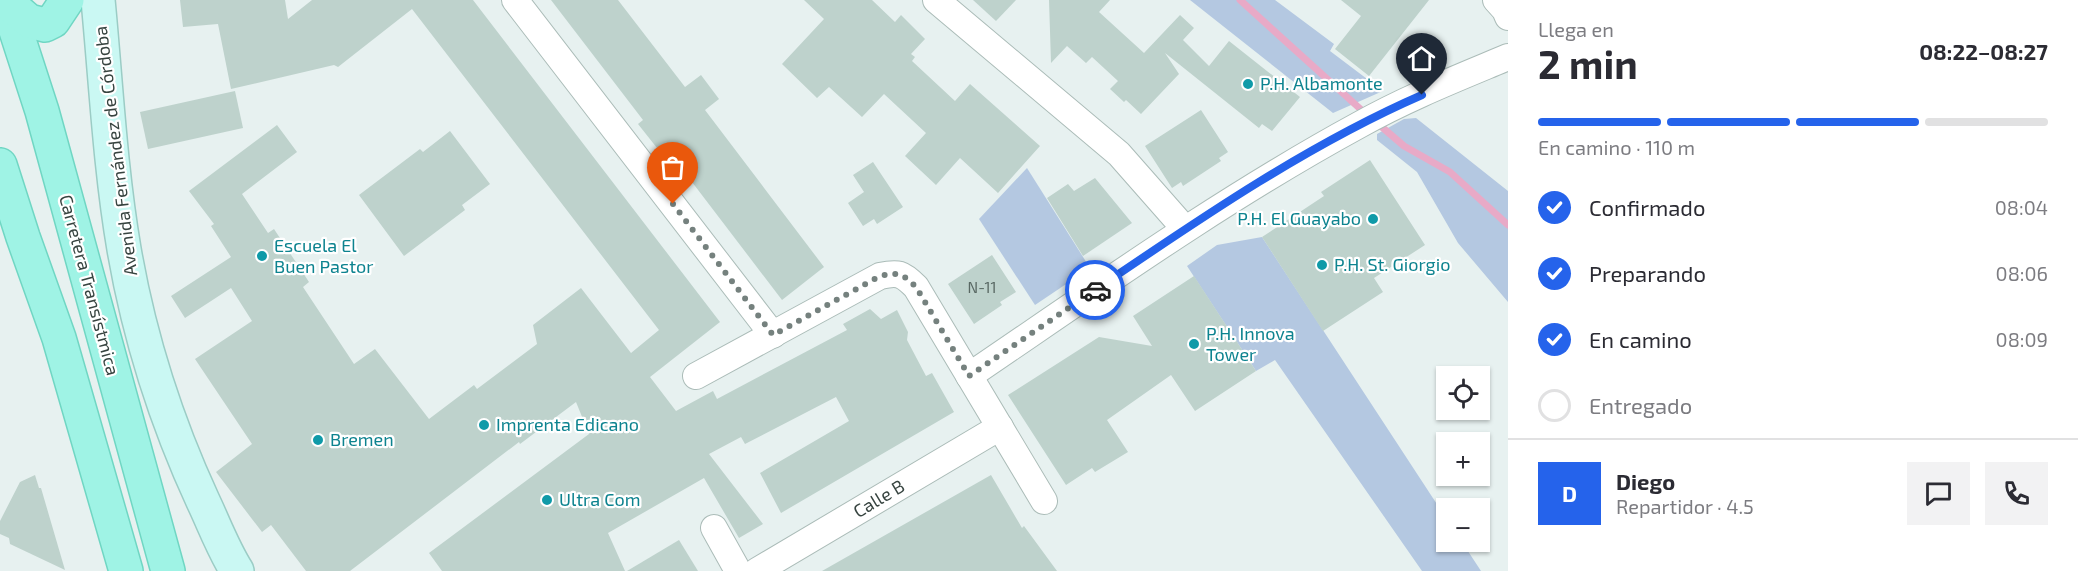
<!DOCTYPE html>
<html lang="es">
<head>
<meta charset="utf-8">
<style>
  :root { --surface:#fff; --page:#f2f2f3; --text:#2b2b33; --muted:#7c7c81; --line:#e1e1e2; --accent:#2563eb }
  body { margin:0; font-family:"Exo 2",sans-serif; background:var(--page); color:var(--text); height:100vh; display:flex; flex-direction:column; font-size:22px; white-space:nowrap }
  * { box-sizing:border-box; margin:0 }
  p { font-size:20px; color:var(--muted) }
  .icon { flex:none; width:33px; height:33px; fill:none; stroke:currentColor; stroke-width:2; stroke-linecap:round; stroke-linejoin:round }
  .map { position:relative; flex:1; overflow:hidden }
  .side { display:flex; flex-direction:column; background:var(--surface); width:570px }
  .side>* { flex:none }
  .buttons { position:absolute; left:1436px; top:366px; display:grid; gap:12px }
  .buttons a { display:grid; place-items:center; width:54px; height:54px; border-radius:0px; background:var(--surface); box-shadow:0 2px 4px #0004; font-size:30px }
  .pin { position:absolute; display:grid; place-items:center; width:51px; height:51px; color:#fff; margin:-62px -26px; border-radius:50% 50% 50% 0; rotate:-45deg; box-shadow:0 0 6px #0007 }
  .pin .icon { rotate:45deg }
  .courier { position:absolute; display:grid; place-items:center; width:60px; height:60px; margin:-30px; border:4px solid #2563eb; border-radius:50%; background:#fff; color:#222; box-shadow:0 2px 8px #0007 }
  .summary em { font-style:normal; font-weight:700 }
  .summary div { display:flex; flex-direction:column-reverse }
  .summary { display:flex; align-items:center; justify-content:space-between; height:102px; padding:0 30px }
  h1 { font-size:39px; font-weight:700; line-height:45px }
  .bar { display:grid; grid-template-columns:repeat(4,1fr); gap:9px 6px; align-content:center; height:72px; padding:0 30px }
  .bar i { height:8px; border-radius:4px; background:var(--line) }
  .bar .on { background:var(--accent) }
  .bar p { grid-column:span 4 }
  .line { display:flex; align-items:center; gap:15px; padding:0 30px; border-top:2px solid var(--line) }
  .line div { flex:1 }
  .round { display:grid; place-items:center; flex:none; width:63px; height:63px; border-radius:0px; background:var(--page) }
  ol { padding:0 30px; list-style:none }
  li { display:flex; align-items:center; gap:18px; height:66px }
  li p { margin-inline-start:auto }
  li .icon { padding:6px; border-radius:50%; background:var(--accent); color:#fff; stroke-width:4 }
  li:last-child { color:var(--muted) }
  li i { width:33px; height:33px; border:3px solid var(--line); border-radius:50% }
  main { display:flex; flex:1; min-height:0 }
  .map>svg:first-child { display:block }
</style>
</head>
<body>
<main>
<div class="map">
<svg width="1508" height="571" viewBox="0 0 1508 571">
  <rect width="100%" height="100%" fill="#e7f1f0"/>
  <g fill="#b4c8e1">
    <polygon points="1190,0 1275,0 1334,44 1330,51 1383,91 1333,113"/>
    <polygon points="1416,118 1508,191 1508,302 1458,243 1417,172 1377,140 1377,134 1404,119"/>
    <polygon points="1027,168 1090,268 1035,305 979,219"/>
    <polygon points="1262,237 1446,518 1446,542 1462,542 1481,571 1422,571 1275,360 1256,371 1187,266 1217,245"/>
  </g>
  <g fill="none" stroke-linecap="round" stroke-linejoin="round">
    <g stroke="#e8aac7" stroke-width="7">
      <polyline points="1240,0 1367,115"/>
      <polyline points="1376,122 1404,146 1450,172 1508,225"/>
    </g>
  </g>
  <g fill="#bed2cc">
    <polygon points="180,0 285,0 288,19 312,0 473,0 720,322 650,377 676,411 713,391 717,399 847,330 843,324 870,309 881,319 897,310 908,332 907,340 926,376 932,373 954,412 781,513 760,473 849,421 836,397 745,444 741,437 709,454 763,524 739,538 704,478 608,533 625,571 442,571 429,553 589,434 576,402 520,444 519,442 350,571 306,571 271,525 262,532 216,472 252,444 195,359 252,321 231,288 185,318 171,296 231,257 211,226 214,224 189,191 277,125 297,152 242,194 268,233 274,229 309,282 303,287 354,364 375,349 429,419 474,385 477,389 537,344 533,325 581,288 631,353 659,330 412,9 338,67 334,65 231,89 218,24 183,27"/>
    <polygon points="551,0 618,0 685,87 701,75 719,99 705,110 824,267 782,300 663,144 657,148 638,124 643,120"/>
    <polygon points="804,0 872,0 895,22 901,15 925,39 911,54 915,57 912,61 955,101 970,84 1040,146 998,193 960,158 936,185 905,156 926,133 884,94 862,117 829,87 817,98 782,64 824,19"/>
    <polygon points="973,0 1016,0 996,21"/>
    <polygon points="1049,0 1110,0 1099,12 1144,53 1180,15 1194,28 1183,40 1209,66 1229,41 1300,97 1272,131 1262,124 1259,128 1165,53 1179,74 1141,114 1126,100 1124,102 1110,89 1118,81 1092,57 1086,63 1067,46 1051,63"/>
    <polygon points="1341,0 1429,0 1369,76 1335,49 1361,16"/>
    <polygon points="235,91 243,128 148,149 140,112"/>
    <polygon points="1201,110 1228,152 1219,158 1221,161 1183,186 1181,182 1172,188 1145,146"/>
    <polygon points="450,131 490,184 462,205 465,210 404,256 359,195 420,149 423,152"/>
    <polygon points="1370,160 1425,245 1374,278 1383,292 1323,331 1262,237 1324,196 1321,192"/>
    <polygon points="873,162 903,207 877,224 874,219 863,226 848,203 864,192 853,175"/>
    <polygon points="1095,178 1132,223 1083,256 1047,198 1068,184 1074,191"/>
    <polygon points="992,255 1016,292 1000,302 1002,305 974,324 948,284"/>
    <polygon points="1194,276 1256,371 1195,411 1171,375 1107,420 1128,452 1095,472 1092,468 1066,485 1008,395 1099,337 1152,346 1133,316"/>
    <polygon points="35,475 39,488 41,488 65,570 10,544 9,538 0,534 0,521 20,482"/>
    <polygon points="991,475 1022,528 1024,526 1057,571 822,571"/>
    <polygon points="679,540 698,571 627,571"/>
  </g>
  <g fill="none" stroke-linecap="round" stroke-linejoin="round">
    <g stroke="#abbcb8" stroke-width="28">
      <g id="minor">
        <polyline points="515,0 773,335"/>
        <polyline points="936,0 1119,154 1185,229"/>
        <polyline points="1496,0 1505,10 1508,17"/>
        <path d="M696 376 880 276C898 272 902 273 916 287L1044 501"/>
        <path d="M969 376C1097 289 1223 199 1359 125 1407 98 1458 78 1508 57"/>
        <polyline points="714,528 738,571"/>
        <polyline points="757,571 1000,427"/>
      </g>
    </g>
    <g stroke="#9bccc5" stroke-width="36">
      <path id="secondary" d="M98 0C106 83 110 167 124 249 139 336 166 421 203 501 214 524 223 549 237 571"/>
    </g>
    <g stroke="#70d6c3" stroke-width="36">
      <g id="primary">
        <polyline points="6,0 42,111 168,571"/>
        <polyline points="7,2 29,21 45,25 53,21 67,0"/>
        <polyline points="0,165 23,237 59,338 126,571"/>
      </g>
    </g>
    <use href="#minor" stroke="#fff" stroke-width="26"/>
    <use href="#secondary" stroke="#caf8f3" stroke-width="33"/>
    <use href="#primary" stroke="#9ff3e5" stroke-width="33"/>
  </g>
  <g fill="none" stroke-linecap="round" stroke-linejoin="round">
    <path stroke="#75817e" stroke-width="6" stroke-dasharray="0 10.8" d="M673 204 773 335 880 276C898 272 902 273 916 287L969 376 1095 290"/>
    <path stroke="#2563eb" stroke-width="8" d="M1095 290C1198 220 1307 145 1422 95"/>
  </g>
  <g fill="#0f9aa8" stroke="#fff" stroke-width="2">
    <circle cx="1248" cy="84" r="6"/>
    <circle cx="1373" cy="219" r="6"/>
    <circle cx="262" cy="256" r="6"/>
    <circle cx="1322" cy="265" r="6"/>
    <circle cx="1194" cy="344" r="6"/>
    <circle cx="484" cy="425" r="6"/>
    <circle cx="318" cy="440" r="6"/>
    <circle cx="547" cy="500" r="6"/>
  </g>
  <g text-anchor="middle" stroke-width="4.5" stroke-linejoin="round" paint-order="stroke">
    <g font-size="15" fill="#596863">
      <text x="982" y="293">N-11</text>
    </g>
    <g font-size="18" fill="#0d838f" stroke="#fff" text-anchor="start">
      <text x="1260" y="90">P.H. Albamonte</text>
      <text x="1361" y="225" text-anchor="end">P.H. El Guayabo</text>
      <text x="274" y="252">Escuela El<tspan x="274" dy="21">Buen Pastor</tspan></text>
      <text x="1334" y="271">P.H. St. Giorgio</text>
      <text x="1206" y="340">P.H. Innova<tspan x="1206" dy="21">Tower</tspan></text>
      <text x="496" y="431">Imprenta Edicano</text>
      <text x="330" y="446">Bremen</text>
      <text x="559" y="506">Ultra Com</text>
    </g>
    <g font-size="18" fill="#374440" stroke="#fff">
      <text transform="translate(116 151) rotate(-97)" y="6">Avenida Fernández de Córdoba</text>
      <text transform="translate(89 285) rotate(75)" y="6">Carretera Transístmica</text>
      <text transform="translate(879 499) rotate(-31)" y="6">Calle B</text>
    </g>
  </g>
</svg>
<div class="buttons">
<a><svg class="icon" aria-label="locate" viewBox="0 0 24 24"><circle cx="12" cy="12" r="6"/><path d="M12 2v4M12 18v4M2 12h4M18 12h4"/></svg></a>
<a>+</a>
<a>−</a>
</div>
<div class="pin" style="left:673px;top:204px;background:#ea580c"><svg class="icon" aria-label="bag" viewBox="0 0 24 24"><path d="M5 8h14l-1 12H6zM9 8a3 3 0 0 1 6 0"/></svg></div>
<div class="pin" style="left:1422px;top:95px;background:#1f2937"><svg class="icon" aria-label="home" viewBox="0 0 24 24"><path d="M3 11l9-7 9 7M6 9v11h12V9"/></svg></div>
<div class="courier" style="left:1095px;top:290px"><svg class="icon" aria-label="car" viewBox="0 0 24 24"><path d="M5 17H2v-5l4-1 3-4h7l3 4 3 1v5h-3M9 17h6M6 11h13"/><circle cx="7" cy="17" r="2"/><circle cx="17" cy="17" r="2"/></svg></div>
</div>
<section class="side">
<div class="summary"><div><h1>2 min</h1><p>Llega en</p></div><em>08:22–08:27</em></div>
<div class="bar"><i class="on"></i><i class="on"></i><i class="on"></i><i></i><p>En camino · 110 m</p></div>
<ol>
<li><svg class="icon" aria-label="check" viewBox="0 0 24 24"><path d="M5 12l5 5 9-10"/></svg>Confirmado<p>08:04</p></li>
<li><svg class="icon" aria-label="check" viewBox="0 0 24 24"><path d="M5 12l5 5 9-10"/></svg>Preparando<p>08:06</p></li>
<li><svg class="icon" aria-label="check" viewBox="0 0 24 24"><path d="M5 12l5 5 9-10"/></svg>En camino<p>08:09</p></li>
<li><i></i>Entregado</li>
</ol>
<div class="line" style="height:108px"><b class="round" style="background:var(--accent);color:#fff">D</b><div><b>Diego</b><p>Repartidor · 4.5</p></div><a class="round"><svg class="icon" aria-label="chat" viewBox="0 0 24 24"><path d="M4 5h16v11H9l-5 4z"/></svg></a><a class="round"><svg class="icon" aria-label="phone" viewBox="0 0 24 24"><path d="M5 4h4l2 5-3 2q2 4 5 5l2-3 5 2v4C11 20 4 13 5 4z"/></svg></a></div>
</section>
</main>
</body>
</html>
